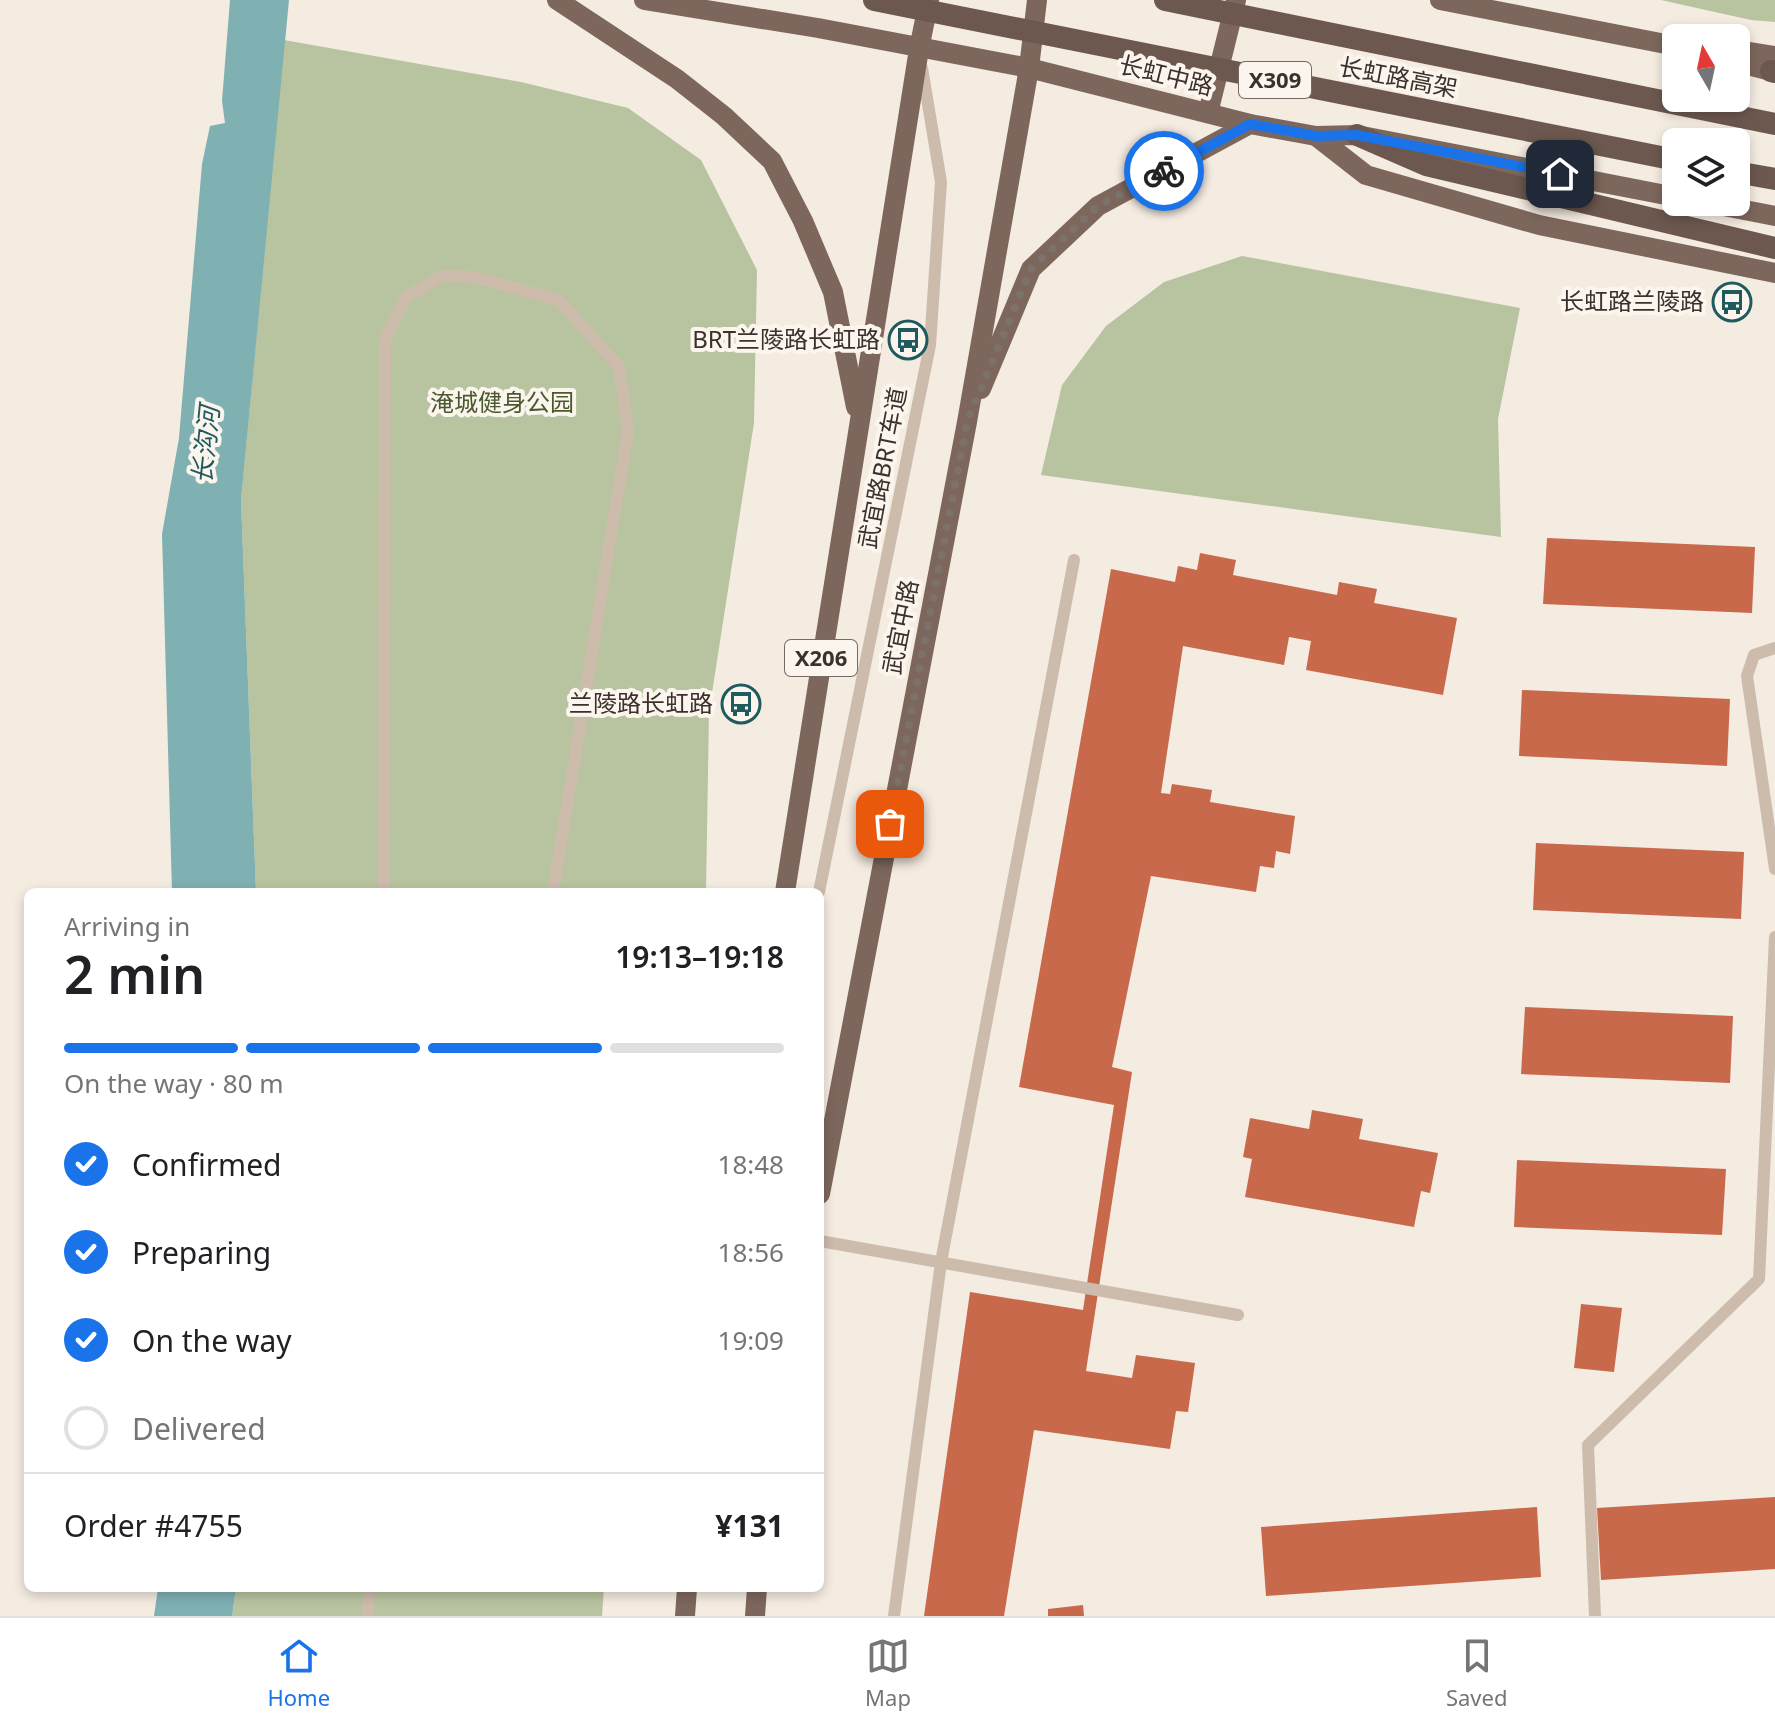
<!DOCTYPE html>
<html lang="en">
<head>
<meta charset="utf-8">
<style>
  :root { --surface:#fff; --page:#f6f6f6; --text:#202124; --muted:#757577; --line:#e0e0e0; --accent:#1a73e8 }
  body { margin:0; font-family:"Noto Sans","Noto Sans SC",sans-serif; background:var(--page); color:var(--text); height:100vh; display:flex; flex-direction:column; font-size:30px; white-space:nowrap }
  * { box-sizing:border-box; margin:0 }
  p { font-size:26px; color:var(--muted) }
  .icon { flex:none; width:44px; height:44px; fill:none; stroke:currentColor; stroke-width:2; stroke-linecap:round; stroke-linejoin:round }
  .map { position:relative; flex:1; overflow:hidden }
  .panel { position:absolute; left:24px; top:888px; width:800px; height:704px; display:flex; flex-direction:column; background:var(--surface); border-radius:12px; box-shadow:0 4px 12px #0003 }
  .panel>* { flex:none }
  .needle { width:52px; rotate:351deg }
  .tools { position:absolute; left:1662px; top:24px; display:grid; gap:16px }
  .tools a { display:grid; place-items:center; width:88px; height:88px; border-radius:12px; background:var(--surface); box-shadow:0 4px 12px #0003; font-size:40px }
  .pin { position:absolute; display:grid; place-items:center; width:68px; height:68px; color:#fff; margin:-34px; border-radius:16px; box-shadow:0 4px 12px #0006 }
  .courier { position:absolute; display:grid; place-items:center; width:80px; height:80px; margin:-40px; border:6px solid #1a73e8; border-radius:50%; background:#fff; color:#222; box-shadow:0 2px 10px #0007 }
  .head em { font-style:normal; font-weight:600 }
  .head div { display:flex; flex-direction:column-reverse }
  .head { display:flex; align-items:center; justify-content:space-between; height:136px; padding:0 40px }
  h1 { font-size:52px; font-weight:600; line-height:60px }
  .bar { display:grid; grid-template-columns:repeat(4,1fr); gap:12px 8px; align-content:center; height:96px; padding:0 40px }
  .bar i { height:10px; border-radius:6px; background:var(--line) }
  .bar .selected { background:var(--accent) }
  .bar p { grid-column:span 4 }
  .line { display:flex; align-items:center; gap:20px; padding:0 40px; border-top:2px solid var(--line) }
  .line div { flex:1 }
  ol { padding:0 40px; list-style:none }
  li { display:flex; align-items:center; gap:24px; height:88px }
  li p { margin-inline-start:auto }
  li .icon { padding:8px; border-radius:50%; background:var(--accent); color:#fff; stroke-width:4 }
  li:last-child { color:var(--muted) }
  li i { width:44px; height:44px; border:4px solid var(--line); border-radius:50% }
  .tabs { display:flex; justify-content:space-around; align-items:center; height:112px; border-top:2px solid var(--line); background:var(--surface); font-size:22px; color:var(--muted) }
  .tabs a { display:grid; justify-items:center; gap:4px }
  .tabs .selected { color:var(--accent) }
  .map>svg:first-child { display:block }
</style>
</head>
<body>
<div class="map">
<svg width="1775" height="1616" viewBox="0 0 1775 1616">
  <rect width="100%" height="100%" fill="#f4ebe1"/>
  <g fill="#b8c4a0">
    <polygon points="1661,0 1775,0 1775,22 1751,20"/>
    <polygon points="284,40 521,82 628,108 701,160 757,270 754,423 709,712 706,892 256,892 241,500"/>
    <polygon points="1242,256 1520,308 1498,419 1501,537 1041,475 1062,385 1106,326 1164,282"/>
    <polygon points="236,1588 604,1588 602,1616 232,1616"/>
  </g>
  <g fill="#7fb0b2">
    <polygon points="230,0 289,0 241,500 256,892 172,892 162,534 179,438 202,164 210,126 225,123 222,101"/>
    <polygon points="158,1588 236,1588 232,1616 154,1616"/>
  </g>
  <g fill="#c8694b">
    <polygon points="1547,538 1755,547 1752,613 1543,604"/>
    <polygon points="1200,553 1236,560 1233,575 1337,595 1339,582 1377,589 1374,603 1457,618 1443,695 1306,670 1311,641 1289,637 1284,665 1183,646 1161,793 1170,794 1172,784 1212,790 1210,802 1295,816 1290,854 1276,851 1274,868 1260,866 1256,892 1151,876 1112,1067 1132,1072 1086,1371 1132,1378 1136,1355 1195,1363 1188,1412 1176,1411 1170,1449 1034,1430 1004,1616 924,1616 970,1292 1083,1310 1114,1105 1019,1087 1111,569 1175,582 1178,566 1197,570"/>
    <polygon points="1522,690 1730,699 1727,766 1519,756"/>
    <polygon points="1536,843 1744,852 1741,919 1533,910"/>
    <polygon points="1525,1007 1733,1016 1730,1083 1521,1074"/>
    <polygon points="1312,1110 1363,1119 1359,1139 1438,1153 1430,1193 1421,1191 1414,1227 1245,1197 1252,1159 1243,1157 1250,1118 1309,1129"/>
    <polygon points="1517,1160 1726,1169 1722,1235 1514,1227"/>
    <polygon points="1581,1304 1622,1308 1614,1372 1574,1368"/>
    <polygon points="1775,1497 1775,1569 1601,1580 1597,1508"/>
    <polygon points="1537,1507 1541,1577 1266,1596 1261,1527"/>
    <polygon points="1083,1605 1084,1616 1048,1616 1048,1609"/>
  </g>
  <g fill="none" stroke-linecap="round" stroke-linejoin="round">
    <g stroke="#cdbbac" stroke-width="12">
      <polyline points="1775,648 1754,655 1747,676 1775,869"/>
      <polyline points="384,892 385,339 406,297 442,276 474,277 559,300 619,367 628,430 553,892"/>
      <polyline points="819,892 930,345 941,182 922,68"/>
      <polyline points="820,1241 1238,1315"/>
      <polyline points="368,1616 369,1588"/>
      <polyline points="894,1616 941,1262 1074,560"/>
      <polyline points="1595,1616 1588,1445 1759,1279 1775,937"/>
    </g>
    <g stroke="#7d675c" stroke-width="20">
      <polyline points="557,0 677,79 724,116 772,161 803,221 833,292 856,407"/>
      <polyline points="644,0 818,28 1029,68 1250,124 1316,136 1357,135 1676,197"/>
      <polyline points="1440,0 1676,46"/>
      <polyline points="1736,50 1775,56"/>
      <polyline points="1736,62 1775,72"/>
      <polyline points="1208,113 1236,0"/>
      <polyline points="1316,136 1366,175 1539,225 1775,273"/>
      <polyline points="1703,202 1775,216"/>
      <polyline points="981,389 1031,269 1098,206 1250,124"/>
      <polyline points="785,892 919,49 929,0"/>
      <polyline points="820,1194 967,422 1029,68 1037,0"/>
      <polyline points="685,1616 687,1588"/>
      <polyline points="755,1616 757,1588"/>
    </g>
    <g stroke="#6c584f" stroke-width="22">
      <polyline points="874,0 1676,160"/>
      <polyline points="1165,0 1775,124"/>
      <polyline points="1771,71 1775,72"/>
      <polyline points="1357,135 1426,165 1775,248"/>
      <polyline points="1736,172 1775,179"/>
    </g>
  </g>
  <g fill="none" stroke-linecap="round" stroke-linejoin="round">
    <polyline stroke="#7c716b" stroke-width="8" stroke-dasharray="0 14.4" points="890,824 967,422 1031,269 1098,206 1164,171"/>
    <polyline stroke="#1a73e8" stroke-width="10" points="1164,171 1250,124 1316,136 1357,135 1560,174"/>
  </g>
  <defs>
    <g id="bus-ring" transform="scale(2)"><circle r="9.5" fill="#fbf5ee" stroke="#1f5a5e" stroke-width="1.5"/><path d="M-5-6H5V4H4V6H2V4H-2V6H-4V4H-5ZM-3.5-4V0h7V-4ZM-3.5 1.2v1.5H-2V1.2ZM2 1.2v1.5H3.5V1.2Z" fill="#1f5a5e"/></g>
  </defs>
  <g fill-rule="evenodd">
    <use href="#bus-ring" x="1732" y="302"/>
    <use href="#bus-ring" x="908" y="340"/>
    <use href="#bus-ring" x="741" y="704"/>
  </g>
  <g text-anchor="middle" stroke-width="8" stroke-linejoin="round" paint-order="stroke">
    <g fill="#fbf5ee" stroke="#756b66" stroke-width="2">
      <rect x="1239" y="62" width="72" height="36" rx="6"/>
      <rect x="785" y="640" width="72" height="36" rx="6"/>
    </g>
    <g font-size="22" font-weight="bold" fill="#3b302b">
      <text x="1275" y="88">X309</text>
      <text x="821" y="666">X206</text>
    </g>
    <g font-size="24" fill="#3b302b" stroke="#fbf5ee">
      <text transform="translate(1166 76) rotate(14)" y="8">长虹中路</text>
      <text transform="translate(1398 78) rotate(11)" y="8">长虹路高架</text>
      <text transform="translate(883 468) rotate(-79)" y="8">武宜路BRT车道</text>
      <text transform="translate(901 627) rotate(-79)" y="8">武宜中路</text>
    </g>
    <g font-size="24" fill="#3b302b" stroke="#fbf5ee" text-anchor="end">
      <text x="1704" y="310">长虹路兰陵路</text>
      <text x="880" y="348">BRT兰陵路长虹路</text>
      <text x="713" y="712">兰陵路长虹路</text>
    </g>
    <g font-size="24" fill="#4a5a2e" stroke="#fbf5ee">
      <text x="502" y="411">淹城健身公园</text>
    </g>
    <g font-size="26" font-style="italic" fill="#1f5a5e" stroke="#fbf5ee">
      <text transform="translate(206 445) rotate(-84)" y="9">长沟河</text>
    </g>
  </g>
</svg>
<div class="tools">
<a><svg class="needle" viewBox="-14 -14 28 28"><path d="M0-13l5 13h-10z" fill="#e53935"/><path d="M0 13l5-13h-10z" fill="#757577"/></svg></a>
<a><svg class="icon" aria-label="layers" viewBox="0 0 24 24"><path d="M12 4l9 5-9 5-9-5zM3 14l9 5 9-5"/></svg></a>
</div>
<div class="pin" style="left:890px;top:824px;background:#ea580c"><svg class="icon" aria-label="bag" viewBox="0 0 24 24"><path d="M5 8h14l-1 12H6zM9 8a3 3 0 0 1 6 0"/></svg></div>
<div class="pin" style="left:1560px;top:174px;background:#1f2937"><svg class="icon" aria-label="home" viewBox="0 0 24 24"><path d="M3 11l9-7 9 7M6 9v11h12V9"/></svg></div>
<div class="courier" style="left:1164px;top:171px"><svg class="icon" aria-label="bike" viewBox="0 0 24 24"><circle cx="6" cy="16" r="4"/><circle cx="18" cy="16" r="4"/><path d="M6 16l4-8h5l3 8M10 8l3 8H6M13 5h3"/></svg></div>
<section class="panel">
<div class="head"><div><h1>2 min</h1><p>Arriving in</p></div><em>19:13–19:18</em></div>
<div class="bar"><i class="selected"></i><i class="selected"></i><i class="selected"></i><i></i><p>On the way · 80 m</p></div>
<ol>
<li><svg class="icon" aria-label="check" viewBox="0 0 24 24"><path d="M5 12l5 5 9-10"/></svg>Confirmed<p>18:48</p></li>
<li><svg class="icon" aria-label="check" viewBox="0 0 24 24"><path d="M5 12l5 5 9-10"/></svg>Preparing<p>18:56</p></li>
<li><svg class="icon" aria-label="check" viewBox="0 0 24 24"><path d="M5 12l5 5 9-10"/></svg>On the way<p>19:09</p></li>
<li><i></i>Delivered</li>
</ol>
<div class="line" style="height:104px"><div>Order #4755</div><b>¥131</b></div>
</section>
</div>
<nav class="tabs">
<a class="selected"><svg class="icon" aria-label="home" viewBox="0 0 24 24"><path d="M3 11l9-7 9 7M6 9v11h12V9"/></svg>Home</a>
<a><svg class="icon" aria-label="map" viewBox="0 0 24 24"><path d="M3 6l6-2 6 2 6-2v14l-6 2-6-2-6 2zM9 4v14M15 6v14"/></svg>Map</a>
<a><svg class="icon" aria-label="saved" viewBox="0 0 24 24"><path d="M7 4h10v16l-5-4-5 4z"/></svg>Saved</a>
</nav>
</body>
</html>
